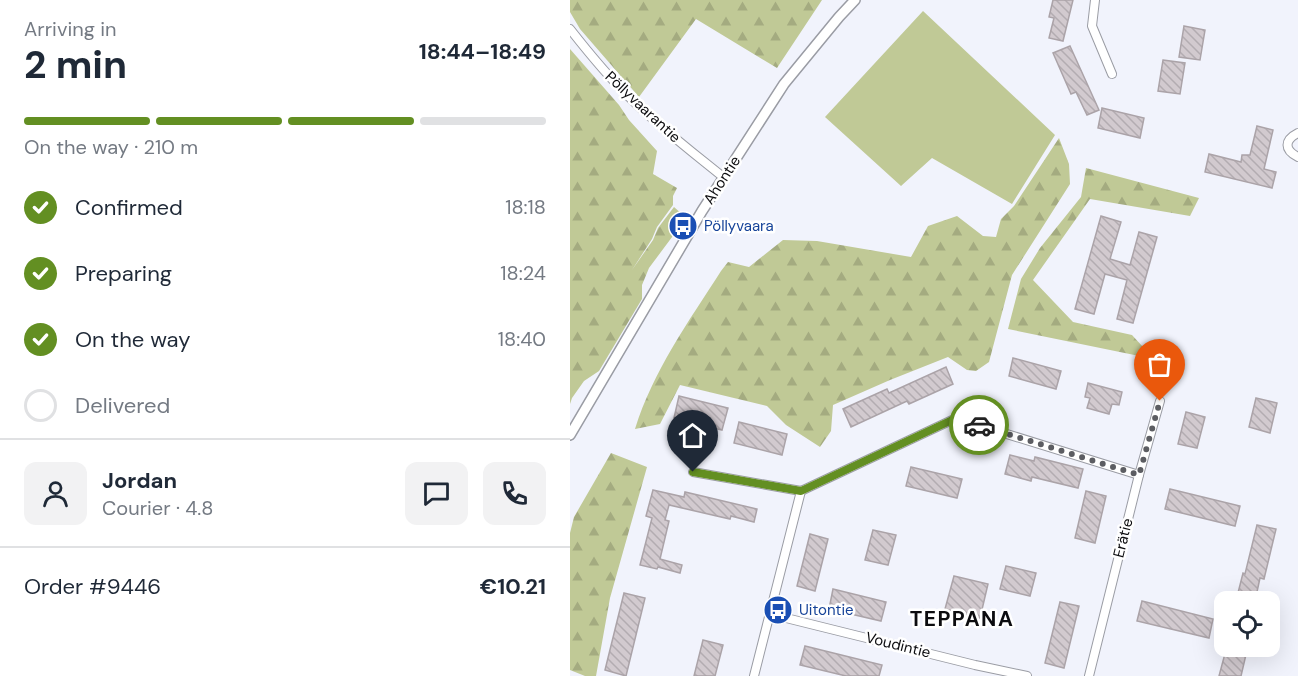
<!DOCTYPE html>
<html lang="en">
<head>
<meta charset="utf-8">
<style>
  :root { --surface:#fff; --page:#f2f2f3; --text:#1f2937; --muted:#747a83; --line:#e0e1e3; --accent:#638f22 }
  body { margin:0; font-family:"DM Sans",sans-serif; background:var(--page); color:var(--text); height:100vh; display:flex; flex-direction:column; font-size:22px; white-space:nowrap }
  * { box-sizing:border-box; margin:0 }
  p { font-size:20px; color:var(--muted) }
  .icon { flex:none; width:33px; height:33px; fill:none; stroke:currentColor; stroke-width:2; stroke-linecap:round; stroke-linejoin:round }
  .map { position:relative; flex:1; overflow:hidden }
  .sheet { display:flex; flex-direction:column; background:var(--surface); width:570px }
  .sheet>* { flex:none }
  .tools { position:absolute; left:644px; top:591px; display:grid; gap:12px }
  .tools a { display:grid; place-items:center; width:66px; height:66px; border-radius:12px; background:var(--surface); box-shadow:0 6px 24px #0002; font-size:30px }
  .pin { position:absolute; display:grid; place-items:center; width:51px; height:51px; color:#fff; margin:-62px -26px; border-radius:50% 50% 50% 0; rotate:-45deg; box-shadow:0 0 6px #0007 }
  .pin .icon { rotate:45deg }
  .courier { position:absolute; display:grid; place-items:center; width:60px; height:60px; margin:-30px; border:4px solid #638f22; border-radius:50%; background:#fff; color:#222; box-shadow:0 2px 8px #0007 }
  .summary em { font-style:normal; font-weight:700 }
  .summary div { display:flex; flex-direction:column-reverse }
  .summary { display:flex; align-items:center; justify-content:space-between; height:102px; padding:0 24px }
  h1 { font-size:39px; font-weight:700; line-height:45px }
  .bar { display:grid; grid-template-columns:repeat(4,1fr); gap:9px 6px; align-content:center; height:72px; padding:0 24px }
  .bar i { height:8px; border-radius:4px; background:var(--line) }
  .bar .on { background:var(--accent) }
  .bar p { grid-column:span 4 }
  .line { display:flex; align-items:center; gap:15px; padding:0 24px; border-top:2px solid var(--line) }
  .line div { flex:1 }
  .round { display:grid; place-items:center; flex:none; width:63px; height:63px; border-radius:12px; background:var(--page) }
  ol { padding:0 24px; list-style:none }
  li { display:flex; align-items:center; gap:18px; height:66px }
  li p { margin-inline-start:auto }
  li .icon { padding:6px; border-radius:50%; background:var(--accent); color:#fff; stroke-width:4 }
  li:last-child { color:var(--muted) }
  li i { width:33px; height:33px; border:3px solid var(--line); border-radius:50% }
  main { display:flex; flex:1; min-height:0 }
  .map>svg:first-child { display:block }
</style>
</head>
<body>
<main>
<section class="sheet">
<div class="summary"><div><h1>2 min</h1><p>Arriving in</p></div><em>18:44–18:49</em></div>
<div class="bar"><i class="on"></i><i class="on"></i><i class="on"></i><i></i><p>On the way · 210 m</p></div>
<ol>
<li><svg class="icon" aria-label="check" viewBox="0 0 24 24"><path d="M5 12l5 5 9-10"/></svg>Confirmed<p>18:18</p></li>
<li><svg class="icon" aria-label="check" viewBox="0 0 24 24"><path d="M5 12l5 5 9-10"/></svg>Preparing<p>18:24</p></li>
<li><svg class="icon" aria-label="check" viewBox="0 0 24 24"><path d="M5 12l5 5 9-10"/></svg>On the way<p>18:40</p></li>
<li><i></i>Delivered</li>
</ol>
<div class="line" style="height:108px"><a class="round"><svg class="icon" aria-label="person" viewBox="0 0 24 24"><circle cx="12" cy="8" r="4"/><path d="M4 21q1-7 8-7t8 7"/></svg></a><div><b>Jordan</b><p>Courier · 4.8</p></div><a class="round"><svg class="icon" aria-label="chat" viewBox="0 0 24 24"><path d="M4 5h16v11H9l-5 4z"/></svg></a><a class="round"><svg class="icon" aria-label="phone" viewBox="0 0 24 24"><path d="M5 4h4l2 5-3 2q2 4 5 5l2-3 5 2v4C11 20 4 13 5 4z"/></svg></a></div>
<div class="line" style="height:78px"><div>Order #9446</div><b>€10.21</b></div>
</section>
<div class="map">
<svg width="728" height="676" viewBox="0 0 728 676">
  <defs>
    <pattern id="forest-firs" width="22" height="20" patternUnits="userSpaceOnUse" patternTransform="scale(1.5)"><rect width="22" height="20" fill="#c0c996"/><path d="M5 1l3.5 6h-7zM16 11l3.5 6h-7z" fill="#a4ab80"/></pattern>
    <pattern id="building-back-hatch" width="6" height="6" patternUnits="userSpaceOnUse" patternTransform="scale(1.5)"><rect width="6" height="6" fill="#d2cacf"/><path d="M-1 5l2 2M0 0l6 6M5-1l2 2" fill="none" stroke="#b3acb1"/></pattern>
  </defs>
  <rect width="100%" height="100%" fill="#f1f3fc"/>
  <g fill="url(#forest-firs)">
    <polygon points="0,0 252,0 207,68 126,19 69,97 10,29 0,12"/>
    <polygon points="0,49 49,105 59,120 87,151 83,174 107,188 103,196 103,205 87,227 82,239 62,270 83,240 88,228 104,207 113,215 111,225 79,268 72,285 72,299 29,371 14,381 2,398 0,404"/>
    <path d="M489 138 499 164 500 184 442 275 419 362 406 371 397 370 378 357 320 380 263 405 261 431 250 447 216 425 197 406 110 385 90 424 65 429C83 371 119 321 151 271L158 262 179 267 213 240 247 241 341 257 358 226 387 216 413 236 426 237 431 219 444 206Z"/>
    <polygon points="516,168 629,198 620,216 520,199 463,280 503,322 562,335 584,359 438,329 451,279 470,248 511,197"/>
    <polygon points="41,453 77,467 40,598 26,676 15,676 0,670 0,533 4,517"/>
  </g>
  <polygon fill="#c0c996" points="353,11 485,135 442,204 362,158 331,186 255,117"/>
  <g fill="url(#building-back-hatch)" stroke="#aba3a8" stroke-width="1.5">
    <polygon points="483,0 503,0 493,41 479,38 484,18 479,17"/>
    <polygon points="614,26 635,30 630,60 609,57"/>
    <polygon points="500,46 529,110 517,115 506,92 501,94 483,53"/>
    <polygon points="593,60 615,63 610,94 588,91"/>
    <polygon points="532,108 574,118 570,138 528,128"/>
    <polygon points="687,126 703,130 694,169 706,172 702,188 635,172 639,154 671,162 672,155 680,155"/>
    <polygon points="531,216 551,222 540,259 560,265 569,232 587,237 563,323 547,319 557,280 535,274 524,314 505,309"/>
    <polygon points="443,358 491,371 486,389 439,376"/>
    <polygon points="376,367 383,384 339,404 337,401 281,427 273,409 317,389 319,393"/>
    <polygon points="518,383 552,392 549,405 542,404 539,414 517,408 520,398 515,397"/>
    <polygon points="109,396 158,408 152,430 104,418"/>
    <polygon points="686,398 707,403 700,433 679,427"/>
    <polygon points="616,412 635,417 627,448 608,444"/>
    <polygon points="169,422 217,434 212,455 164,443"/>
    <polygon points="440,455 464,461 465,457 513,469 508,488 462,477 461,481 435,474"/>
    <polygon points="341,467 392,479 387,498 336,486"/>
    <polygon points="600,489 670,506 665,526 595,509"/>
    <polygon points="83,490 114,497 115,492 187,509 184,522 161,516 160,519 99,505 95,520 99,521 90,559 112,565 110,573 88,567 87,569 70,565 82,518 76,516"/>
    <polygon points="516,491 536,496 525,543 505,538"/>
    <polygon points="687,525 706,529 694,579 690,578 685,601 667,597 673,573 675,574"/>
    <polygon points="303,530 326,535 318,565 295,560"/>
    <polygon points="240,534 258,539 245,591 227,586"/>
    <polygon points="436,566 466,573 460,596 430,589"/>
    <polygon points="384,576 418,584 410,618 375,609"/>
    <polygon points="263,589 316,602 311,621 259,609"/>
    <polygon points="54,593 75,598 56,676 35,670"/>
    <polygon points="572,601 643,619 639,638 567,621"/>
    <polygon points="490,602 509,606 494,668 475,663"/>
    <polygon points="133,640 153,645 145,676 124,676"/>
    <polygon points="235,646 312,665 309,676 276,676 230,665"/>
    <polygon points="657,646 678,646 671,676 649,676"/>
  </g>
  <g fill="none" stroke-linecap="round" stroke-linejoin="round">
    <g stroke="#9a9ca4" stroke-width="10">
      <g id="minor">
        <polyline points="525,0 522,26 542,74"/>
        <path d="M0 29C18 52 37 75 58 96 87 125 121 151 153 177"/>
        <path d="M728 133C714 140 714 150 728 157"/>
        <polyline points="123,472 231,491 382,420 411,426 569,475"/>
        <polyline points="200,614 405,665 457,676"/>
        <polyline points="184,676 231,491"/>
        <polyline points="519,676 569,475 590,401"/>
      </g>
    </g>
    <g stroke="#9a9ca4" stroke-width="12">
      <polyline id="tertiary" points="0,435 132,211 214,84 269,17 285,0"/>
    </g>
    <use href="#minor" stroke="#fff" stroke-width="8"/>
    <use href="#tertiary" stroke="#fff" stroke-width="9"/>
  </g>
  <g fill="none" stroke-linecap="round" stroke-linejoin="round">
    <polyline stroke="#5c5d62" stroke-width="6" stroke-dasharray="0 10.8" points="409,425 569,475 590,401"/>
    <polyline stroke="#638f22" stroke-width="8" points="123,472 231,491 382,420 409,425"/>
  </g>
  <defs>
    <g id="bus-disc" transform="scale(1.5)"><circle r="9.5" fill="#1a4fb4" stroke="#fff"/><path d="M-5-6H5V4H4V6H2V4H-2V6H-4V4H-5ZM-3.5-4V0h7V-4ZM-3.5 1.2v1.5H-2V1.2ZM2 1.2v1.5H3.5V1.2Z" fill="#fff"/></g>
  </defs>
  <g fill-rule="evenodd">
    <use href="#bus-disc" x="113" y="226"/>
    <use href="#bus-disc" x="208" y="610"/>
  </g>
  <g text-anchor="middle" stroke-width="5" stroke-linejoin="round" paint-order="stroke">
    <g font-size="15" fill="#0c0c0f" stroke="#fff">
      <text transform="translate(73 107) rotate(43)" y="5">Pöllyvaarantie</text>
      <text transform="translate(152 180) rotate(-57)" y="5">Ahontie</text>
      <text transform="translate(553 538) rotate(-76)" y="5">Erätie</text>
      <text transform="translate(328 645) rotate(14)" y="5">Voudintie</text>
    </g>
    <g font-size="15" fill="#164399" stroke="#fff" text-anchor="start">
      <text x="134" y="231">Pöllyvaara</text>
      <text x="229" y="615">Uitontie</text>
    </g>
    <g font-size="21" font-weight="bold" letter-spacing="1.5" fill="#0c0c0f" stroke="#fff">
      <text x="392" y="626">TEPPANA</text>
    </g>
  </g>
</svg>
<div class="tools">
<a><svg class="icon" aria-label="locate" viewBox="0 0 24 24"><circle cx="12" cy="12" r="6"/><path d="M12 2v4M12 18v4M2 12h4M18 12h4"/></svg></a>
</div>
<div class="pin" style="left:590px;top:401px;background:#ea580c"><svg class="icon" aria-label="bag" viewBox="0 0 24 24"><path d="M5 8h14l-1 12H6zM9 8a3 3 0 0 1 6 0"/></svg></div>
<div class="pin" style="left:123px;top:472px;background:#1f2937"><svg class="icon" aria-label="home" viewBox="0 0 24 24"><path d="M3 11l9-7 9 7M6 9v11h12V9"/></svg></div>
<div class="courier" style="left:409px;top:425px"><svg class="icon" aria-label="car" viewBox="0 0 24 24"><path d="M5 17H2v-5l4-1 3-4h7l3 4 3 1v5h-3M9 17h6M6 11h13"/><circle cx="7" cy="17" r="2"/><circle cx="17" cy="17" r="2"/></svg></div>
</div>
</main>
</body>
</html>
